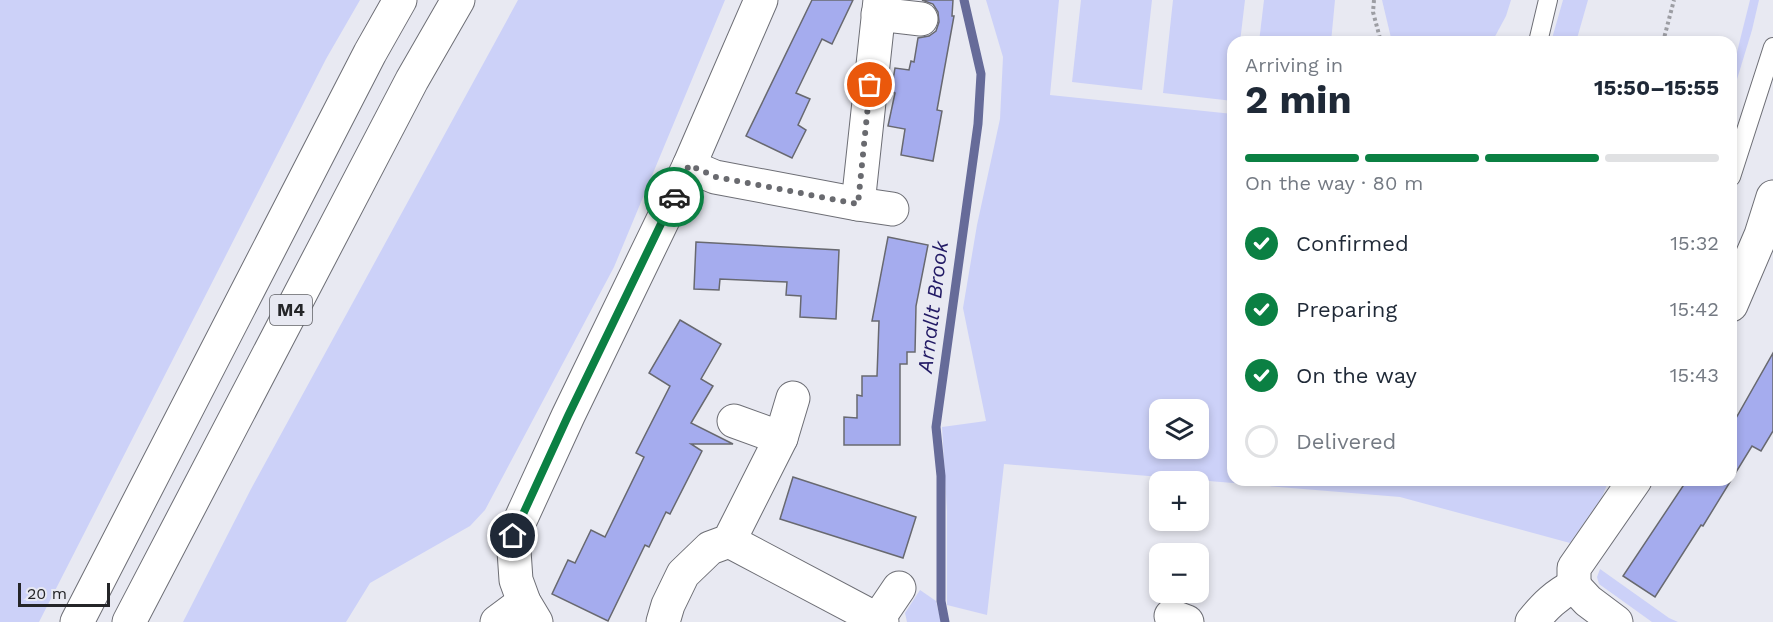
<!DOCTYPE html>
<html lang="en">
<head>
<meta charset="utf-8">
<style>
  :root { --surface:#fff; --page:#f6f6f7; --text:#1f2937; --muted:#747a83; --line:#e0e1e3; --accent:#0b8043 }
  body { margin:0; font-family:"Work Sans",sans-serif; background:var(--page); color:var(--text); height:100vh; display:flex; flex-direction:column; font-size:22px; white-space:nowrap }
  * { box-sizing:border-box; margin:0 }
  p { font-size:20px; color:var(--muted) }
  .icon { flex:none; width:33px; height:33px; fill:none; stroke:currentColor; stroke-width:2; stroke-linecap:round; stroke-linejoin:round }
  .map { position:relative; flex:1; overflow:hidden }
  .sheet { position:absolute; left:1227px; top:36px; width:510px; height:450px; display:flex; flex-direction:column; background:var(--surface); border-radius:18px; box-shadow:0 3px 9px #0003 }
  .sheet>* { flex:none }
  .controls { position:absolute; left:1149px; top:399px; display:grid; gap:12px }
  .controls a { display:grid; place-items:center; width:60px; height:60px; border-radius:12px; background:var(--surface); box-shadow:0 3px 9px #0003; font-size:30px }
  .scale { position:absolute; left:18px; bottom:15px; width:92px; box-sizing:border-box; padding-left:6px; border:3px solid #242528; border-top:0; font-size:16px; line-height:21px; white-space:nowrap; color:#242528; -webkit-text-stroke:4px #e8e9f2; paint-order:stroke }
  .pin { position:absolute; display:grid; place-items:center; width:51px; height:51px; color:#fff; margin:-26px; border:3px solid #fff; border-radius:50%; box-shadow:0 2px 6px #0007 }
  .courier { position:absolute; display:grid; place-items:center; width:60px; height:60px; margin:-30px; border:4px solid #0b8043; border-radius:50%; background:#fff; color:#222; box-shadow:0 2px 8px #0007 }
  .overview em { font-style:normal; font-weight:700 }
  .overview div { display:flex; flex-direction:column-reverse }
  .overview { display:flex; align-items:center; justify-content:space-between; height:102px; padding:0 18px }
  h1 { font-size:39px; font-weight:700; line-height:45px }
  .bar { display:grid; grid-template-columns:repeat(4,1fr); gap:9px 6px; align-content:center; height:72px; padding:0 18px }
  .bar i { height:8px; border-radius:4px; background:var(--line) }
  .bar .current { background:var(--accent) }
  .bar p { grid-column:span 4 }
  ol { padding:0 18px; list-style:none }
  li { display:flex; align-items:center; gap:18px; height:66px }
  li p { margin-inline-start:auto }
  li .icon { padding:6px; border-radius:50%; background:var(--accent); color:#fff; stroke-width:4 }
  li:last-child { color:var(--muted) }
  li i { width:33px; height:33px; border:3px solid var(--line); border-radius:50% }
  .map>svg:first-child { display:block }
</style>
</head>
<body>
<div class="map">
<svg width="1773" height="622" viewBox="0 0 1773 622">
  <rect width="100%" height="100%" fill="#e8e9f2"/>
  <g fill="#ccd1f8" fill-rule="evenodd">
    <polygon points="0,0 360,0 326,59 39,622 0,622"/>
    <polygon points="518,0 725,0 614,267 485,510 470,526 370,583 346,622 183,622 251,489"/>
    <path d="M986 0H1059L1050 95 1233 114V480H1609L1602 497 1570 543 1400 497 1004 464 987 615 947 605V511L942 427 986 421 963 308 977 225 1000 119 1003 57ZM1160 410H1198V448H1160Z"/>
    <polygon points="1081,0 1152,0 1142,90 1072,82"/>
    <polygon points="1173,0 1245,0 1240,42 1233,42 1233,101 1163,93"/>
    <polygon points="1264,0 1335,0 1331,42 1259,42"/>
    <polygon points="1382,0 1511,0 1506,16 1492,42 1392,42"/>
    <polygon points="1563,0 1588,0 1576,42 1551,42"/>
    <polygon points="1750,0 1759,0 1752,30 1731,99 1731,76"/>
    <polygon points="1600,569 1669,618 1678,622 1652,622 1599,584 1597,577"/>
    <polygon points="920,590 936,601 941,622 907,622 905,613"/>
  </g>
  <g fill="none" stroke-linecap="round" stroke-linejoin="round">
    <polyline stroke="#666b99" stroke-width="9" points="945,622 941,601 941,476 936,427 978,124 981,74 964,0"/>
  </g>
  <g fill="#a5acee" stroke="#686970" stroke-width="1.5">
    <polygon points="812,0 853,0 832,44 822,39 796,93 810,99 798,125 806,130 792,158 746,136"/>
    <polygon points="922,0 953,0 952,16 954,16 937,110 942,111 933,161 901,155 905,129 888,126 895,93 891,92 895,68 909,70 911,61 914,62 918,38 929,36 936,31 939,22 938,12 933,4"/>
    <polygon points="888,237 928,245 916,306 915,352 907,352 907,364 900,364 900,445 844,445 844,417 857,418 857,395 862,396 862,376 877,376 879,321 872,321"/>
    <polygon points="696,242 839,250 836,319 800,317 801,296 786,295 787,282 720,279 719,290 694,289"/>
    <polygon points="680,320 721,344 701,379 713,386 691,423 733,444 691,444 702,451 670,514 666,512 649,547 645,545 608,621 552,594 568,560 575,563 591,530 605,537 644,457 636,453 670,386 649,373"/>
    <polygon points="1773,353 1773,431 1761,451 1752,446 1703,526 1701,525 1655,597 1623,576 1687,480 1731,480 1731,427"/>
    <polygon points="793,477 916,517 903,558 780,519"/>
  </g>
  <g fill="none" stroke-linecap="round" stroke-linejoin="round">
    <g stroke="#6d6e75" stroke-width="20">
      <g id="lane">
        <polyline points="1538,42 1548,0"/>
        <polyline points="1731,177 1773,47"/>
      </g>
    </g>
    <g stroke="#6d6e75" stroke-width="35">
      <g id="street">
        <polyline points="878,14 921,19"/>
        <polyline points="689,166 715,177 858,204 880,0"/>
        <polyline points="858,204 892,209"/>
        <polyline points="1731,305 1761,235 1773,197"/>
        <polyline points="734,421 781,438"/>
        <polyline points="729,541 882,622"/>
        <polyline points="1574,586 1574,568 1635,480"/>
        <polyline points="1574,586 1588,601 1616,622"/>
        <polyline points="1171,616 1187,622"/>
        <polyline points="878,619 899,588"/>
        <polyline points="497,622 524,602"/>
        <polyline points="536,622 524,602 516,580 513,536 568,416 689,166 761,0"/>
        <polyline points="663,622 668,605 683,574 710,548 729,541 781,438 793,398"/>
        <path d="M1532 622C1545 606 1556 595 1574 586"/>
      </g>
    </g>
    <g stroke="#6d6e75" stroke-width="35">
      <g id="highway">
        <polyline points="77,622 370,53 400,0"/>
        <polyline points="129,622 412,80 458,0"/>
      </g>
    </g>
    <g stroke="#9c9da3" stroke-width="4" stroke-dasharray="3 3" stroke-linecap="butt">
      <polyline points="1374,0 1373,12 1381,42"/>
      <polyline points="1663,42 1674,0"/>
    </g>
    <use href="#lane" stroke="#fff" stroke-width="18"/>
    <use href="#street" stroke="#fff" stroke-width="33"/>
    <use href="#highway" stroke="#fff" stroke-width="33"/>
  </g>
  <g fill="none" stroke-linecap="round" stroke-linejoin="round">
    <polyline stroke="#696a6f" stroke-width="6" stroke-dasharray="0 10.8" points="674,197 689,165 716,177 858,204 870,85"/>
    <polyline stroke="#0b8043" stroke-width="8" points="513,536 568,416 674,197"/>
  </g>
  <g text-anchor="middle" stroke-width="6" stroke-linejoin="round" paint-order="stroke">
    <rect fill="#e8e9f2" stroke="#5f6065" stroke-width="1.5" x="270" y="295" width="42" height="30" rx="4.5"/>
    <g font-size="18" font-weight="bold" fill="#242528">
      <text x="291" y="316">M4</text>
    </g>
    <g font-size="21" font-style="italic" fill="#221a65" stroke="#e8e9f2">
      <text transform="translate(933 307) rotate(-83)" y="7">Arnallt Brook</text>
    </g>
  </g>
</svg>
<div class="controls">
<a><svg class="icon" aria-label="layers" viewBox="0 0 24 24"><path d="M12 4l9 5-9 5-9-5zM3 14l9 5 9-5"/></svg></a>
<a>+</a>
<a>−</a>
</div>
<div class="scale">20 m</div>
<div class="pin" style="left:870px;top:85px;background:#ea580c"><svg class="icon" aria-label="bag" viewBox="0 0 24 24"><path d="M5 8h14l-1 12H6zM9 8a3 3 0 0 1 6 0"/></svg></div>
<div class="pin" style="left:513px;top:536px;background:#1f2937"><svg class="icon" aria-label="home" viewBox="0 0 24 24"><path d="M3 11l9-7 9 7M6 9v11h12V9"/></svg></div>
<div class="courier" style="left:674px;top:197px"><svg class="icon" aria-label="car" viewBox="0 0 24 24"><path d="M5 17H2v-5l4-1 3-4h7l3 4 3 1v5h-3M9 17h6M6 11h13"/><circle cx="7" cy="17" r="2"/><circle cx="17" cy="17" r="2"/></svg></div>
<section class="sheet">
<div class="overview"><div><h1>2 min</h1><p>Arriving in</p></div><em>15:50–15:55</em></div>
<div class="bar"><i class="current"></i><i class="current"></i><i class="current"></i><i></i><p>On the way · 80 m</p></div>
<ol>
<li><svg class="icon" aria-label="check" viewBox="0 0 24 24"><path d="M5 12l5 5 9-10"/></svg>Confirmed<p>15:32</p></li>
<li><svg class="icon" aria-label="check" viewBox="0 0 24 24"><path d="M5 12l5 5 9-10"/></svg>Preparing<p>15:42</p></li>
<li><svg class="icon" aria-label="check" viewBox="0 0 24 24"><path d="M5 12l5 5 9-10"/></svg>On the way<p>15:43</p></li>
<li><i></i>Delivered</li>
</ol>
</section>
</div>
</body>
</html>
